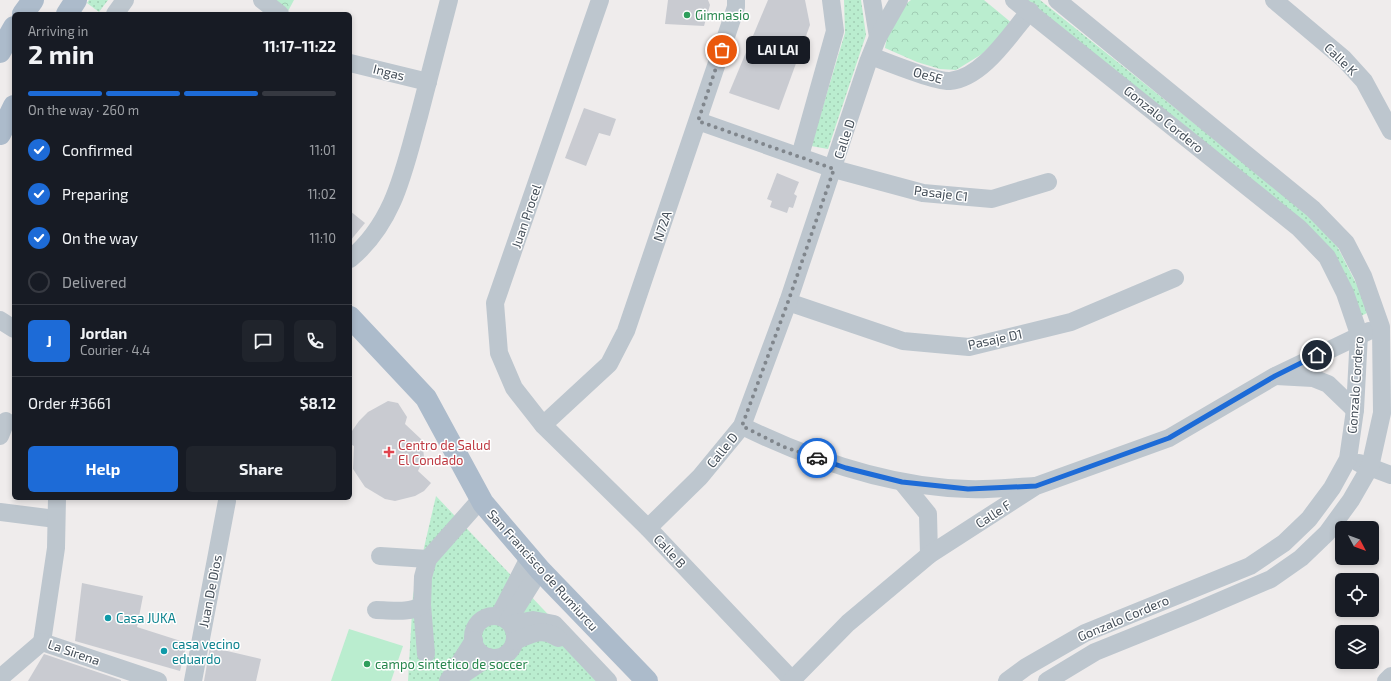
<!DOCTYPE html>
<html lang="en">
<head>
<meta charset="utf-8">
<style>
  :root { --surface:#171b24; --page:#20242c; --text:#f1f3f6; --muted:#9ea1a6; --line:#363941; --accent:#1d6bd7 }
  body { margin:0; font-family:"Exo 2",sans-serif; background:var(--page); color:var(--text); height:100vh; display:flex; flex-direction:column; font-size:15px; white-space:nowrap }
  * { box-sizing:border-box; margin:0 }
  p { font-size:13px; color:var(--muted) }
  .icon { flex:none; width:22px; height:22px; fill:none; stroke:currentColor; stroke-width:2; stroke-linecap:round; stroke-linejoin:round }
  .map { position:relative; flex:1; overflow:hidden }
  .sheet { position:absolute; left:12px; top:12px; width:340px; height:488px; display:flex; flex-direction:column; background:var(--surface); border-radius:6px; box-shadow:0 2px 6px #0003 }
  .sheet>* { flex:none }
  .needle { width:26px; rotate:131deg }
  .tools { position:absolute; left:1335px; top:521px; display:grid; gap:8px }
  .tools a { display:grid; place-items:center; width:44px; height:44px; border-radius:6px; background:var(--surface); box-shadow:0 2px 6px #0003; font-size:20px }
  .pin { position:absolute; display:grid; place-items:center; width:34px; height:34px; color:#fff; margin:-17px; border:2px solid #fff; border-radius:50%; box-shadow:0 1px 4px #0007 }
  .courier { position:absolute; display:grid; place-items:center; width:40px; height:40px; margin:-20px; border:3px solid #1d6bd7; border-radius:50%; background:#fff; color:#222; box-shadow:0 1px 5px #0007 }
  .bubble { position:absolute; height:28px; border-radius:6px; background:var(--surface); box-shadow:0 2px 6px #0003; font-size:13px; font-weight:700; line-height:28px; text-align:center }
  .summary em { font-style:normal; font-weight:700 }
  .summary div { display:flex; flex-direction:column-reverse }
  .summary { display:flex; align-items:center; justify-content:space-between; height:68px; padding:0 16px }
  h1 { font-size:26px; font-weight:700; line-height:30px }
  .bar { display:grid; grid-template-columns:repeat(4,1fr); gap:6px 4px; align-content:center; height:48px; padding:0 16px }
  .bar i { height:5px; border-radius:3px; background:var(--line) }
  .bar .on { background:var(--accent) }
  .bar p { grid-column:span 4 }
  .line { display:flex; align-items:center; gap:10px; padding:0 16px; border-top:1px solid var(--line) }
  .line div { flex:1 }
  .round { display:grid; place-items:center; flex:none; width:42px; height:42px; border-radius:6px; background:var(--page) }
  ol { padding:0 16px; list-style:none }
  li { display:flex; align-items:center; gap:12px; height:44px }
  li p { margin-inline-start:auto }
  li .icon { padding:4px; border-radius:50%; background:var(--accent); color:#fff; stroke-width:4 }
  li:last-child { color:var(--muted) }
  li i { width:22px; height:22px; border:2px solid var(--line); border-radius:50% }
  .cta { display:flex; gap:8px; margin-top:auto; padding:8px 16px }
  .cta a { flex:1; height:46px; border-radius:6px; background:var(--accent); color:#fff; font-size:16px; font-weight:700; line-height:46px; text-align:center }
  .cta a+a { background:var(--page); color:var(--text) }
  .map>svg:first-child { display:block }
</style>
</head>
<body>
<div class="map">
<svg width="1391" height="681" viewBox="0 0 1391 681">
  <defs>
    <pattern id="grass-dots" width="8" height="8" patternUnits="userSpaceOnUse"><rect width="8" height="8" fill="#baedcf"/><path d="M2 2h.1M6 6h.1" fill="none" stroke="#a1cdb4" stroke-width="1.8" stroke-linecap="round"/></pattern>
    <pattern id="park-crowns" width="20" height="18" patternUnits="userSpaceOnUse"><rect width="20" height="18" fill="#baedcf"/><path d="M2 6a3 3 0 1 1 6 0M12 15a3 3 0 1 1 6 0" fill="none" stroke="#a1cdb4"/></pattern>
  </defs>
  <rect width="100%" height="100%" fill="#efecec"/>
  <g fill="url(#grass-dots)">
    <polygon points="89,0 108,0 99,12 87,3"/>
    <polygon points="844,0 861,0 866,35 828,149 811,146 845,33"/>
    <polygon points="1020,0 1040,0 1309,215 1337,246 1360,291 1369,312 1357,318 1332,258"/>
    <polygon points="436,496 611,681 408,681 413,595"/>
  </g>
  <g fill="url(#park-crowns)">
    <polygon points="271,0 294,0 287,13"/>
    <path d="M911 0H984L1013 24 982 54 956 70 940 69 917 62 885 48C887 32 897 10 911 0Z"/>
  </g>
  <polygon fill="#baedcf" points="349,629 403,646 391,681 331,681"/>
  <g fill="#c9cbd1">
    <polygon points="668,0 708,0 710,5 704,26 665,24"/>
    <polygon points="768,0 805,0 810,25 779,110 729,93"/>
    <polygon points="584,108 616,119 610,136 599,133 586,166 565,158"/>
    <polygon points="777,173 799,182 794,194 797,196 793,208 789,207 787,213 770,207 772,201 767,199"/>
    <polygon points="350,211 365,223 350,241"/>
    <polygon points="388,401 398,403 407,417 405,424 422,440 424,457 418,471 431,483 424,491 415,496 395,501 385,499 365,487 353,469 354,446 350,444 352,431 359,421 368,412"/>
    <polygon points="82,583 143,596 137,627 187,643 180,671 75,641"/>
    <polygon points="210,647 261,659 256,681 204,681"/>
    <polygon points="44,654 121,680 121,681 28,681"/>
  </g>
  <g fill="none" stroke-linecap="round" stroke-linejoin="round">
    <g stroke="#bdc6ce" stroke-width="18">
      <polyline points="262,0 280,14"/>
      <polyline points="600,0 495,303 499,353 514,388 543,425 648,528 793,681"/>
      <polyline points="872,0 878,37"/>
      <polyline points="1274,0 1344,59 1364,81 1391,131"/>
      <polyline points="115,14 125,0"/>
      <path d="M871 56C887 62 936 82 950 81 983 78 1010 34 1030 11"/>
      <polyline points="350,63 428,82"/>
      <polyline points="698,121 834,169 923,193 992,199 1048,182"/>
      <polyline points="800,156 835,31 831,0"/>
      <path d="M350 259C395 222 404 169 419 116 429 77 439 39 449 0"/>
      <polyline points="788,302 903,341 969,347 1071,322 1175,278"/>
      <polyline points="0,320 14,329"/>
      <polyline points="1276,376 1313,378 1328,384 1355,410"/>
      <polyline points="543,425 609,364 626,331 736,7 736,0"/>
      <path d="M742 426C812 460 890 487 968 489 990 490 1013 487 1035 486"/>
      <polyline points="0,436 6,421"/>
      <polyline points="1359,463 1391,475"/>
      <polyline points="902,482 928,514 929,555"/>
      <polyline points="0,512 56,519"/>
      <polyline points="648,528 700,477 742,426 788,302 868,62 878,37 899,0"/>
      <polyline points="380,556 428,559"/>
      <polyline points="422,605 426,654"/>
      <path d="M376 610C391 610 409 614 422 605L423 577 428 559 481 499"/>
      <polyline points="499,616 529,558"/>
      <circle cx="494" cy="637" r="21"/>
      <polyline points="508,621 540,570"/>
      <polyline points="512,624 533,620 554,624 608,681"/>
      <path d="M515 641C532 634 541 627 558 638"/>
      <polyline points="42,642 56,548 57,498"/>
      <polyline points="42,642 158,681"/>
      <polyline points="0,678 42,642"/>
      <polyline points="792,680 848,623 929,555 1036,486 1169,438 1275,376 1369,331"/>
      <polyline points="193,681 227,501"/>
      <polyline points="448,681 474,640"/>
      <polyline points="453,681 489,657"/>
      <polyline points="1007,681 1026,667 1085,633 1250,566 1284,543 1309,519 1332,488 1348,459 1355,410 1359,334 1345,293 1327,257 1299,228 1014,0"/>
      <polyline points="1047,681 1095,652 1194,612 1271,579 1301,558 1327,533 1351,500 1370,467 1382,413 1381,327 1363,276 1346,243 1313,209 1057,0"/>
      <polyline points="1386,681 1391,676"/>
    </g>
    <g stroke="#acbbcb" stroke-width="22">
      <polyline points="23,14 33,0"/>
      <polyline points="67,14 76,0"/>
      <polyline points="0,52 14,27"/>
      <polyline points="0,134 14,106"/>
      <polyline points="350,317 426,398 483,503 540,570 647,681"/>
    </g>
  </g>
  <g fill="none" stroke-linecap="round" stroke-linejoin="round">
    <polyline stroke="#80868c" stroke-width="4" stroke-dasharray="0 7.2" points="722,50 698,121 834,169 788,302 742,426 784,447 817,458"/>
    <polyline stroke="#1d6bd7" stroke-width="5" points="817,458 846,468 902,482 968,489 1036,486 1169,438 1275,376 1317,355"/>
  </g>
  <g fill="#2e9e5b" stroke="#fff" stroke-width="1.5">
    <circle cx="687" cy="15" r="4"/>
    <circle cx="367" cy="664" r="4"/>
  </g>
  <path fill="#e0444e" stroke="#fff" stroke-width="1.5" d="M387 446h4v4h4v4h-4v4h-4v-4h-4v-4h4z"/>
  <g fill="#0f9aa8" stroke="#fff" stroke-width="1.5">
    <circle cx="108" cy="618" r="4"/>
    <circle cx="164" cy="651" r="4"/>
  </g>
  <g text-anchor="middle" stroke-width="3" stroke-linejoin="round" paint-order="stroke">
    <g font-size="13" fill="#27864d" stroke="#fff" text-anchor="start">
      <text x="695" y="20">Gimnasio</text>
      <text x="375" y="669">campo sintetico de soccer</text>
    </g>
    <g font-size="13" fill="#454f59" stroke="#fff">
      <text transform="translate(1341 59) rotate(44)" y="5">Calle K</text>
      <text transform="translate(389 72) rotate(14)" y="5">Ingas</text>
      <text transform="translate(928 75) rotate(15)" y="5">Oe5E</text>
      <text transform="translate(1164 119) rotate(39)" y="5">Gonzalo Cordero</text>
      <text transform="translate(844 139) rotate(-72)" y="5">Calle D</text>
      <text transform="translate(941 193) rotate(7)" y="5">Pasaje C1</text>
      <text transform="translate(526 216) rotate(-71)" y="5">Juan Procel</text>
      <text transform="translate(662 226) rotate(-71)" y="5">N72A</text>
      <text transform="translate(995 339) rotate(-12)" y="5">Pasaje D1</text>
      <text transform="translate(1355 385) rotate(-86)" y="5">Gonzalo Cordero</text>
      <text transform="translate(722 450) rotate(-51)" y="5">Calle D</text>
      <text transform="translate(993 514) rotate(-33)" y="5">Calle F</text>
      <text transform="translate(670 551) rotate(47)" y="5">Calle B</text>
      <text transform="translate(543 570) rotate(48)" y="5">San Francisco de Rumiurcu</text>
      <text transform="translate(210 591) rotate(-79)" y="5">Juan De Dios</text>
      <text transform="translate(1123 618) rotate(-23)" y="5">Gonzalo Cordero</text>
      <text transform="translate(74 652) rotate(19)" y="5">La Sirena</text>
    </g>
    <g font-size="13" fill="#be3a42" stroke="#fff" text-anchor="start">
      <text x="398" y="450">Centro de Salud<tspan x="398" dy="15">El Condado</tspan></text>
    </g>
    <g font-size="13" fill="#0d838f" stroke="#fff" text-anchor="start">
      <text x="116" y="623">Casa JUKA</text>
      <text x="172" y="649">casa vecino<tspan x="172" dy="15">eduardo</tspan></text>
    </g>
  </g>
</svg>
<div class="tools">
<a><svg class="needle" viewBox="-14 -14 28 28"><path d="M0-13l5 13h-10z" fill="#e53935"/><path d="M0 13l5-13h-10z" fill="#9ea1a6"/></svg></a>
<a><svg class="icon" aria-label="locate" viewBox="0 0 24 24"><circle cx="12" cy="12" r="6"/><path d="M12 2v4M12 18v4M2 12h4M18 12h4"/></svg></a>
<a><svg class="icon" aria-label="layers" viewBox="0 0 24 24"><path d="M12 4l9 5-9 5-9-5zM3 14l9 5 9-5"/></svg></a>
</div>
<div class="pin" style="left:722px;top:50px;background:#ea580c"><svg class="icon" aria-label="bag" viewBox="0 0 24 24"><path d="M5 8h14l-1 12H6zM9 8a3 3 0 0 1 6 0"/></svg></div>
<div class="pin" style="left:1317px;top:355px;background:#1f2937"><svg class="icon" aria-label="home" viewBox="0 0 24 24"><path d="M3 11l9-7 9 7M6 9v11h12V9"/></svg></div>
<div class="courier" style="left:817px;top:458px"><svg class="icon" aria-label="car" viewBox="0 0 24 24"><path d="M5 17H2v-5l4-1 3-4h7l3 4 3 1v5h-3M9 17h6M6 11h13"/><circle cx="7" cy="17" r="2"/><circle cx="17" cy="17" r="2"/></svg></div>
<div class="bubble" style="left:746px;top:36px;width:64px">LAI LAI</div>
<section class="sheet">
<div class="summary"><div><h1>2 min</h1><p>Arriving in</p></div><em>11:17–11:22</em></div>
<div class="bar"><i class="on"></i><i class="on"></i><i class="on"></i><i></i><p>On the way · 260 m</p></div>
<ol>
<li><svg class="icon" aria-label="check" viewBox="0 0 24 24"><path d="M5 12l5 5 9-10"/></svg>Confirmed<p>11:01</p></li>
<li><svg class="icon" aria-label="check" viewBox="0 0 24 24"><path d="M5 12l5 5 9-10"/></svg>Preparing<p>11:02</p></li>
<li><svg class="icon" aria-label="check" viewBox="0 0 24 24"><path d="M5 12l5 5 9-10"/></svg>On the way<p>11:10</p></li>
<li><i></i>Delivered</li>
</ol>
<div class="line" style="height:72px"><b class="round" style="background:var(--accent);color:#fff">J</b><div><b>Jordan</b><p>Courier · 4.4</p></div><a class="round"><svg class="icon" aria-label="chat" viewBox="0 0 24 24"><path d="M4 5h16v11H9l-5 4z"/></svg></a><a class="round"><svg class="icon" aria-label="phone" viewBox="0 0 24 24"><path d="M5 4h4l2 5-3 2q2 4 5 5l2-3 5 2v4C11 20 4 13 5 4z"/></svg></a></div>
<div class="line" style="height:52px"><div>Order #3661</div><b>$8.12</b></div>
<div class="cta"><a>Help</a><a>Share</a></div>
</section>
</div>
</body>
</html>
